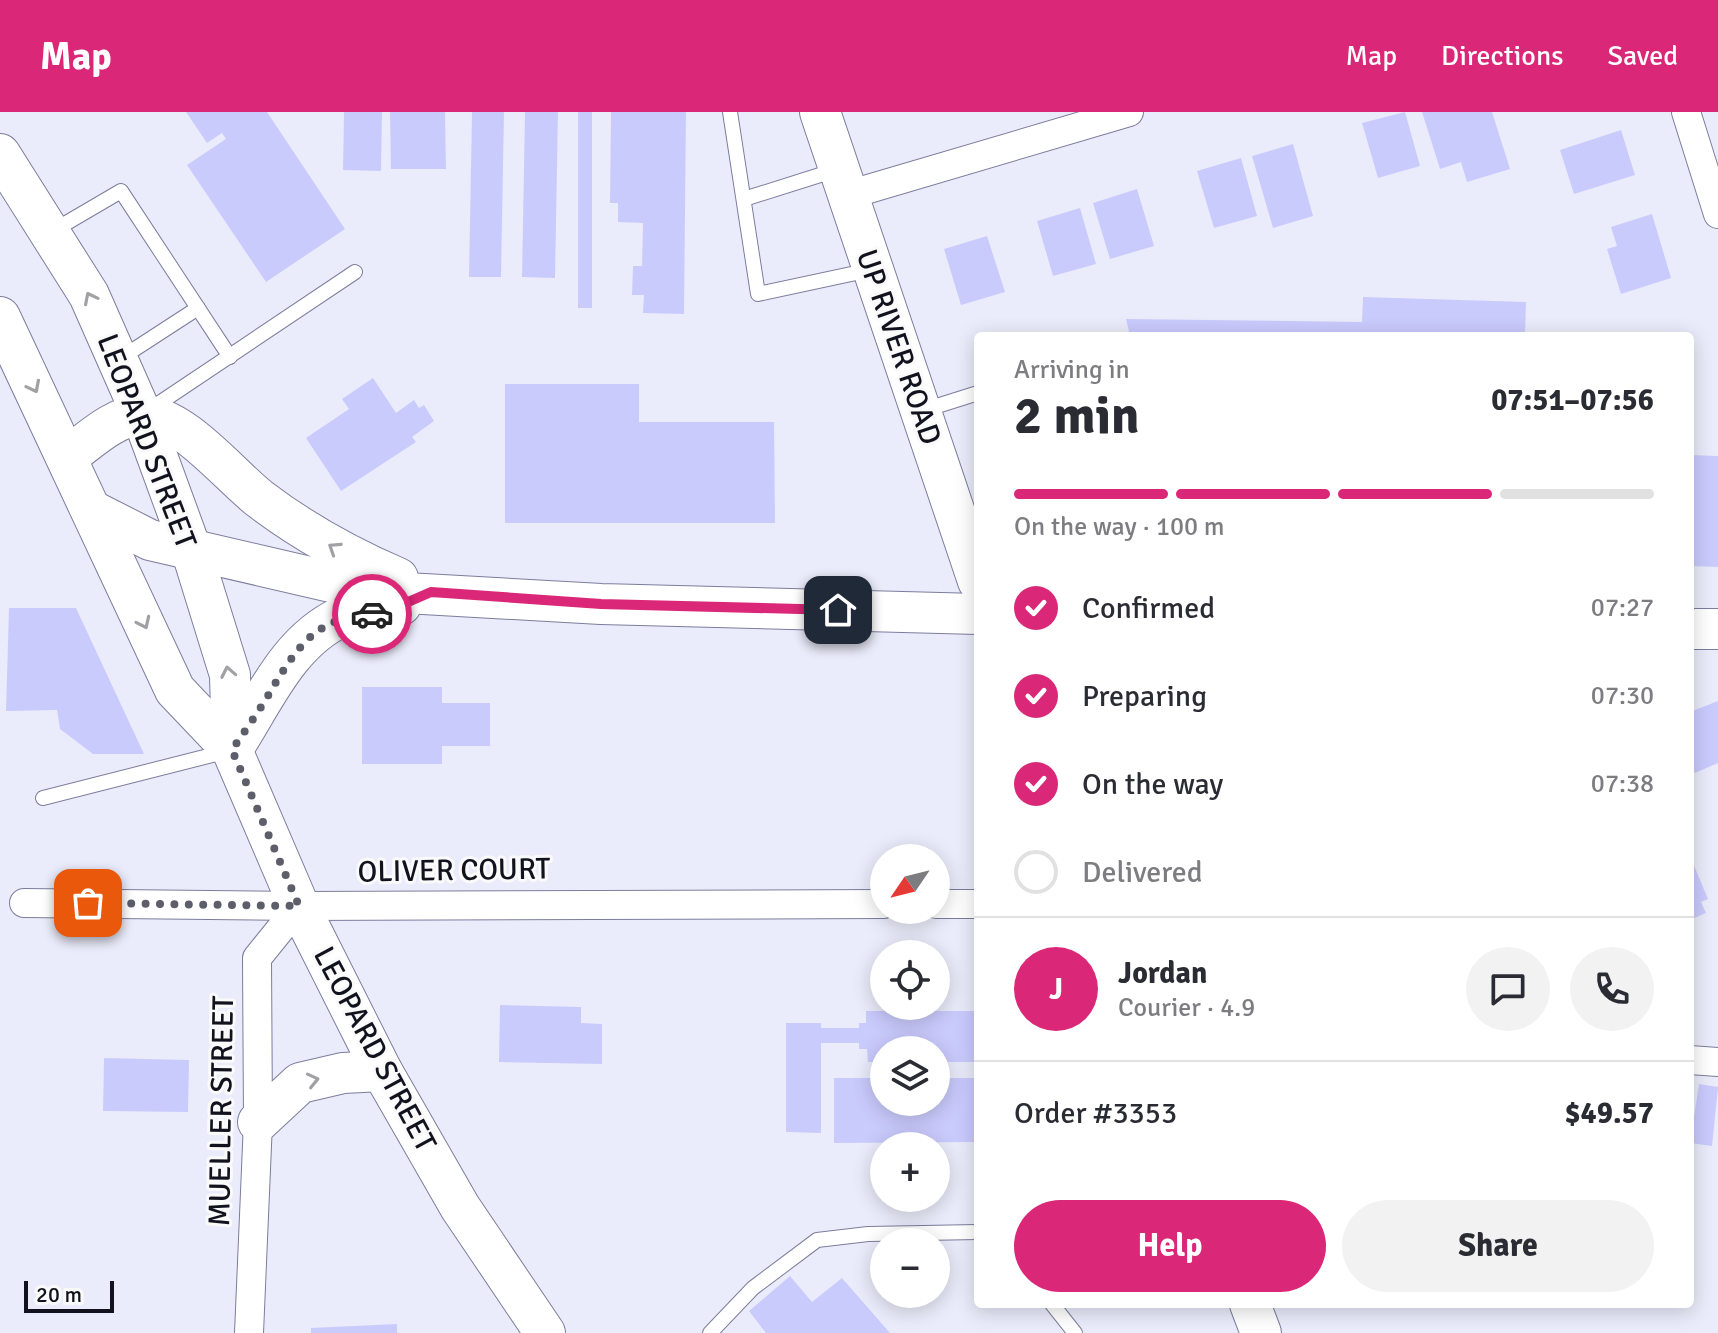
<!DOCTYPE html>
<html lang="en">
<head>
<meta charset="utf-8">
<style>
  :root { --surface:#fff; --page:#f2f2f3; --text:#2b2b33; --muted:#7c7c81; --line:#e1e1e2; --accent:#db2777 }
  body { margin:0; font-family:Signika,sans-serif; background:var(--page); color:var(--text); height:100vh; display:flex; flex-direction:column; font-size:30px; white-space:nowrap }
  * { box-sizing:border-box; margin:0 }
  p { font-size:26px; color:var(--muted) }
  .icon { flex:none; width:44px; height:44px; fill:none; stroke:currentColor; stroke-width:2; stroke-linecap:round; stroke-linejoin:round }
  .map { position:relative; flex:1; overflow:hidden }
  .side { position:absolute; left:974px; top:220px; width:720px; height:976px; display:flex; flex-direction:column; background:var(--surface); border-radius:8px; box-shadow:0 4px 20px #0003 }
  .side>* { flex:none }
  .needle { width:52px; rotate:235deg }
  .fabs { position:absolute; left:870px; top:732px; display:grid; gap:16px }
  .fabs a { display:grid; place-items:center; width:80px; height:80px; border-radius:50%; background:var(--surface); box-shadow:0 4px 20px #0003; font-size:40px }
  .scale { position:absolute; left:24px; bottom:20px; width:90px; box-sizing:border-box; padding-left:8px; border:4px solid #12121e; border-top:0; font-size:22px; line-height:28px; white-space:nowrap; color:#12121e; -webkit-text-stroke:6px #fafafa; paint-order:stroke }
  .pin { position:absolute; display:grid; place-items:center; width:68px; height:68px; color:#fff; margin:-34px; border-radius:16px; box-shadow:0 4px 12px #0006 }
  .courier { position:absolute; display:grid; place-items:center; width:80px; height:80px; margin:-40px; border:6px solid #db2777; border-radius:50%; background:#fff; color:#222; box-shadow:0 2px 10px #0007 }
  .summary em { font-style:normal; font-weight:700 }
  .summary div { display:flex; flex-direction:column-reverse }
  .summary { display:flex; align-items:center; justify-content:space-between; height:136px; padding:0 40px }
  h1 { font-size:52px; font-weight:700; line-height:60px }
  .bar { display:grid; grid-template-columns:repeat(4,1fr); gap:12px 8px; align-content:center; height:96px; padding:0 40px }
  .bar i { height:10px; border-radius:6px; background:var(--line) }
  .bar .active { background:var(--accent) }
  .bar p { grid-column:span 4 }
  .line { display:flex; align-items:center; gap:20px; padding:0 40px; border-top:2px solid var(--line) }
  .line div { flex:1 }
  .round { display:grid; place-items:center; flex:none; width:84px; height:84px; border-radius:42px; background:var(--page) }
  ol { padding:0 40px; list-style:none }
  li { display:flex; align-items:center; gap:24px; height:88px }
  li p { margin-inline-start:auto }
  li .icon { padding:8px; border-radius:50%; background:var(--accent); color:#fff; stroke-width:4 }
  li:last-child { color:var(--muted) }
  li i { width:44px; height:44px; border:4px solid var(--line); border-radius:50% }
  .action { display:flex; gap:16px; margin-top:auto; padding:16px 40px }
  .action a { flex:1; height:92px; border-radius:48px; background:var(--accent); color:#fff; font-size:32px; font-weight:700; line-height:92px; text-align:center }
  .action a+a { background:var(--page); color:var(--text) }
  header { display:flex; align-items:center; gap:48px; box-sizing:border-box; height:112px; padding:0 40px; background:var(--accent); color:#fff }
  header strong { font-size:38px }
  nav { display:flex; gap:44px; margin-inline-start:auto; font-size:28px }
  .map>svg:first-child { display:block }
</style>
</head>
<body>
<header>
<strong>Map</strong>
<nav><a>Map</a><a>Directions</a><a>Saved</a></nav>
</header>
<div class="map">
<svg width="1718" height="1221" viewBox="0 0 1718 1221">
  <rect width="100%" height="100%" fill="#ebecfb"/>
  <g fill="#cacbfd">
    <polygon points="186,0 267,0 345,117 266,170 187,53 226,27 222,21 207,31"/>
    <polygon points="344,0 382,0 381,59 343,58"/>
    <polygon points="390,0 445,0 446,57 391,57"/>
    <polygon points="472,0 504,0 501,165 469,165"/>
    <polygon points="525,0 558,0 555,166 522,165"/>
    <rect x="578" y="0" width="14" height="196"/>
    <polygon points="611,0 686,0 684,202 643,201 644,183 632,183 633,154 642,154 643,111 618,110 618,91 610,91"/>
    <polygon points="1405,0 1420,54 1378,66 1362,11"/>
    <polygon points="1422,0 1492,0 1510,57 1467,70 1461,50 1440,57"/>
    <polygon points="1621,18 1635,63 1574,82 1560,38"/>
    <polygon points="1293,32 1313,104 1273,116 1252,44"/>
    <polygon points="1241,46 1257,104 1214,116 1197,59"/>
    <polygon points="1137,77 1154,134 1110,147 1093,91"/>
    <polygon points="1080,96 1096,152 1053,164 1037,109"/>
    <polygon points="1652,102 1671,166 1621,182 1607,137 1617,134 1611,115"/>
    <polygon points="987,124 1005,180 961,193 944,137"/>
    <polygon points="1363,185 1526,190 1525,222 1130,224 1126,207 1362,210"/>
    <polygon points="373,266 396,301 414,288 419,296 424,293 434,309 412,325 416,330 341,379 306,326 349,297 342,287"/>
    <polygon points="505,272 639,272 639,310 774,310 775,411 505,411"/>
    <polygon points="1690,343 1718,344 1718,455 1690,454"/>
    <polygon points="9,496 76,496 144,642 93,642 60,617 57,598 6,599"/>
    <polygon points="362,575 442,575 442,591 490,591 490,634 442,634 442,652 362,652"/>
    <polygon points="1718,589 1718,651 1695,661 1690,653 1690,600"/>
    <polygon points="1690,744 1708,787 1701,790 1706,801 1690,808"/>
    <polygon points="500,893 581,895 581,911 602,912 602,952 499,950"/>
    <polygon points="866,899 978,899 978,950 936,950 936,938 884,938 884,950 868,950 867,937 859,937 859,931 821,931 821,1021 786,1020 786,911 821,911 821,916 859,916 859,911 866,911"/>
    <polygon points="104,946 189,948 188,1000 103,999"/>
    <polygon points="834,966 884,966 884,990 936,990 936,966 978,966 978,1030 834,1031"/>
    <polygon points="1699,972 1718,975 1712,1034 1690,1031"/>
    <polygon points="790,1164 812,1190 842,1166 890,1221 766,1221 749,1199"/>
    <polygon points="397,1212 397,1221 311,1221 311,1216"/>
  </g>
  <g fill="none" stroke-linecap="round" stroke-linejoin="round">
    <g stroke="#7c7d9d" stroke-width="16">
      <g id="lane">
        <polyline points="730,0 758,182 870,158"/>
        <polyline points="744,87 839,57"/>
        <polyline points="51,120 121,79 230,245"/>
        <polyline points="121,246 198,196"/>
        <polyline points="152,296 355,160"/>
        <polyline points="921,299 978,281"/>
        <polyline points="43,686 228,639"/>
        <polyline points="1052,1192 1075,1221"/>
        <polyline points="710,1221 753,1176 817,1128 868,1122 978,1120"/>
      </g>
    </g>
    <g stroke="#7c7d9d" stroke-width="30">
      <g id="street">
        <polyline points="1686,0 1718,102"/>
        <polyline points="848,83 1129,0"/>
        <polyline points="24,791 299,794 884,792"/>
        <polyline points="936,792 978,792"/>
        <polyline points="1690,948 1718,950"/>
        <polyline points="249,1221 258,1010 257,846 299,794"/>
      </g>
    </g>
    <g stroke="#7c7d9d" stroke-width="42">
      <g id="secondary">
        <polyline points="820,0 978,469"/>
        <polyline points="0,42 89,183 142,303 191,437 230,563 232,638"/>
        <polyline points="0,205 175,578 232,638 299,794 382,959 460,1095 545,1221"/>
        <path d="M67 345C88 330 114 304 141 303 182 303 229 363 260 387 302 419 349 445 398 466"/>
        <polyline points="91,398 150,428 370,479 601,492 978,502"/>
        <polyline points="1690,517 1718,517"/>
        <path d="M232 638C263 591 287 530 341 505 359 498 381 501 401 493"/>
        <polyline points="258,1010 300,971 343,961 382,959"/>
        <polyline points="1250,1192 1261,1221"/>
      </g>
    </g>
    <use href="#lane" stroke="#fff" stroke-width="14"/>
    <use href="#street" stroke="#fff" stroke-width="28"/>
    <use href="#secondary" stroke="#fff" stroke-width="40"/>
  </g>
  <defs><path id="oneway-chevron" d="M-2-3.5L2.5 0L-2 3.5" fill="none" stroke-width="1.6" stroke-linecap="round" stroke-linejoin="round" transform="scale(2)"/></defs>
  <g stroke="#a0a0a5">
    <use href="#oneway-chevron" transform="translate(90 186) rotate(-117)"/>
    <use href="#oneway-chevron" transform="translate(34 275) rotate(63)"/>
    <use href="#oneway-chevron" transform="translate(334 436) rotate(-147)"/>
    <use href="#oneway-chevron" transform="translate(144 511) rotate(65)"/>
    <use href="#oneway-chevron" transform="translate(228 560) rotate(-101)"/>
    <use href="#oneway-chevron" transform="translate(313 968) rotate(-13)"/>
  </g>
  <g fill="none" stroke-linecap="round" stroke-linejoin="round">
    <path stroke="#5e5e6b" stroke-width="8" stroke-dasharray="0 14.4" d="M88 791 299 794 232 638C246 617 261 597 273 575 300 531 317 506 372 502"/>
    <polyline stroke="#db2777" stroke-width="10" points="372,502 383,501 431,480 601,492 838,498"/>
  </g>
  <g text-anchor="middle" stroke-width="6" stroke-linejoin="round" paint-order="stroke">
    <g font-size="30" fill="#12121e" stroke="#fafafa">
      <text transform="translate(899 235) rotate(71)" y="10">UP RIVER ROAD</text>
      <text transform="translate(147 329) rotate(69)" y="10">LEOPARD STREET</text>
      <text transform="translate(454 758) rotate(-1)" y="10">OLIVER COURT</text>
      <text transform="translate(375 937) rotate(62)" y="10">LEOPARD STREET</text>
      <text transform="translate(221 999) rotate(-89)" y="10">MUELLER STREET</text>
    </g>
  </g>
</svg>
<div class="fabs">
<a><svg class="needle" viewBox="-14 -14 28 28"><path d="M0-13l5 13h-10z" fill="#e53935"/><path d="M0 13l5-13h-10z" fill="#7c7c81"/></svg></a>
<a><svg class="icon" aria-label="locate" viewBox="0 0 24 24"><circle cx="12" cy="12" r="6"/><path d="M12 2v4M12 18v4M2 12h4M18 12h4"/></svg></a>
<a><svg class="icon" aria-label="layers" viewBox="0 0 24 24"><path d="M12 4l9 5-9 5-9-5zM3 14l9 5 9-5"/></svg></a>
<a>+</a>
<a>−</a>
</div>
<div class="scale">20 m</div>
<div class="pin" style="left:88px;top:791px;background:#ea580c"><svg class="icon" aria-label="bag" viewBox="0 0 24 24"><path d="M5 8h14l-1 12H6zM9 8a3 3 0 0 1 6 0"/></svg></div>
<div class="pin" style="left:838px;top:498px;background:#1f2937"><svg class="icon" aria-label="home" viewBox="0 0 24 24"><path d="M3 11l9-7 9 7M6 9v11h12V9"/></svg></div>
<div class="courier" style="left:372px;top:502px"><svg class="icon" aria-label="car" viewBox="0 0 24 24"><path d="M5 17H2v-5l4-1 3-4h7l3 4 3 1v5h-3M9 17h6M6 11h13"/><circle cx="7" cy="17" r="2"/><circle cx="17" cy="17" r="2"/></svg></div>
<section class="side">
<div class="summary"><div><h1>2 min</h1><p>Arriving in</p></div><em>07:51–07:56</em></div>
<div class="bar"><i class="active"></i><i class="active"></i><i class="active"></i><i></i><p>On the way · 100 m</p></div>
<ol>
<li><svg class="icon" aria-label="check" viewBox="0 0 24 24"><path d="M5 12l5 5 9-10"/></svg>Confirmed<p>07:27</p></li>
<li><svg class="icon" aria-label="check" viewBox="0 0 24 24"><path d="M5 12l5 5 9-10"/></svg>Preparing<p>07:30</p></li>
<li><svg class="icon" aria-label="check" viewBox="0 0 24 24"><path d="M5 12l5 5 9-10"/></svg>On the way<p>07:38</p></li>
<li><i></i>Delivered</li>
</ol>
<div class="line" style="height:144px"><b class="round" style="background:var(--accent);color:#fff">J</b><div><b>Jordan</b><p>Courier · 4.9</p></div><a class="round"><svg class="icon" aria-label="chat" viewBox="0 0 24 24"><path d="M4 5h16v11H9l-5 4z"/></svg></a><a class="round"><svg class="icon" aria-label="phone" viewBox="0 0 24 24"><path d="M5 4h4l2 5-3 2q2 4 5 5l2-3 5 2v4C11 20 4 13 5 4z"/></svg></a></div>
<div class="line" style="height:104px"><div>Order #3353</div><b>$49.57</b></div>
<div class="action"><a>Help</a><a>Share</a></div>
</section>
</div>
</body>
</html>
